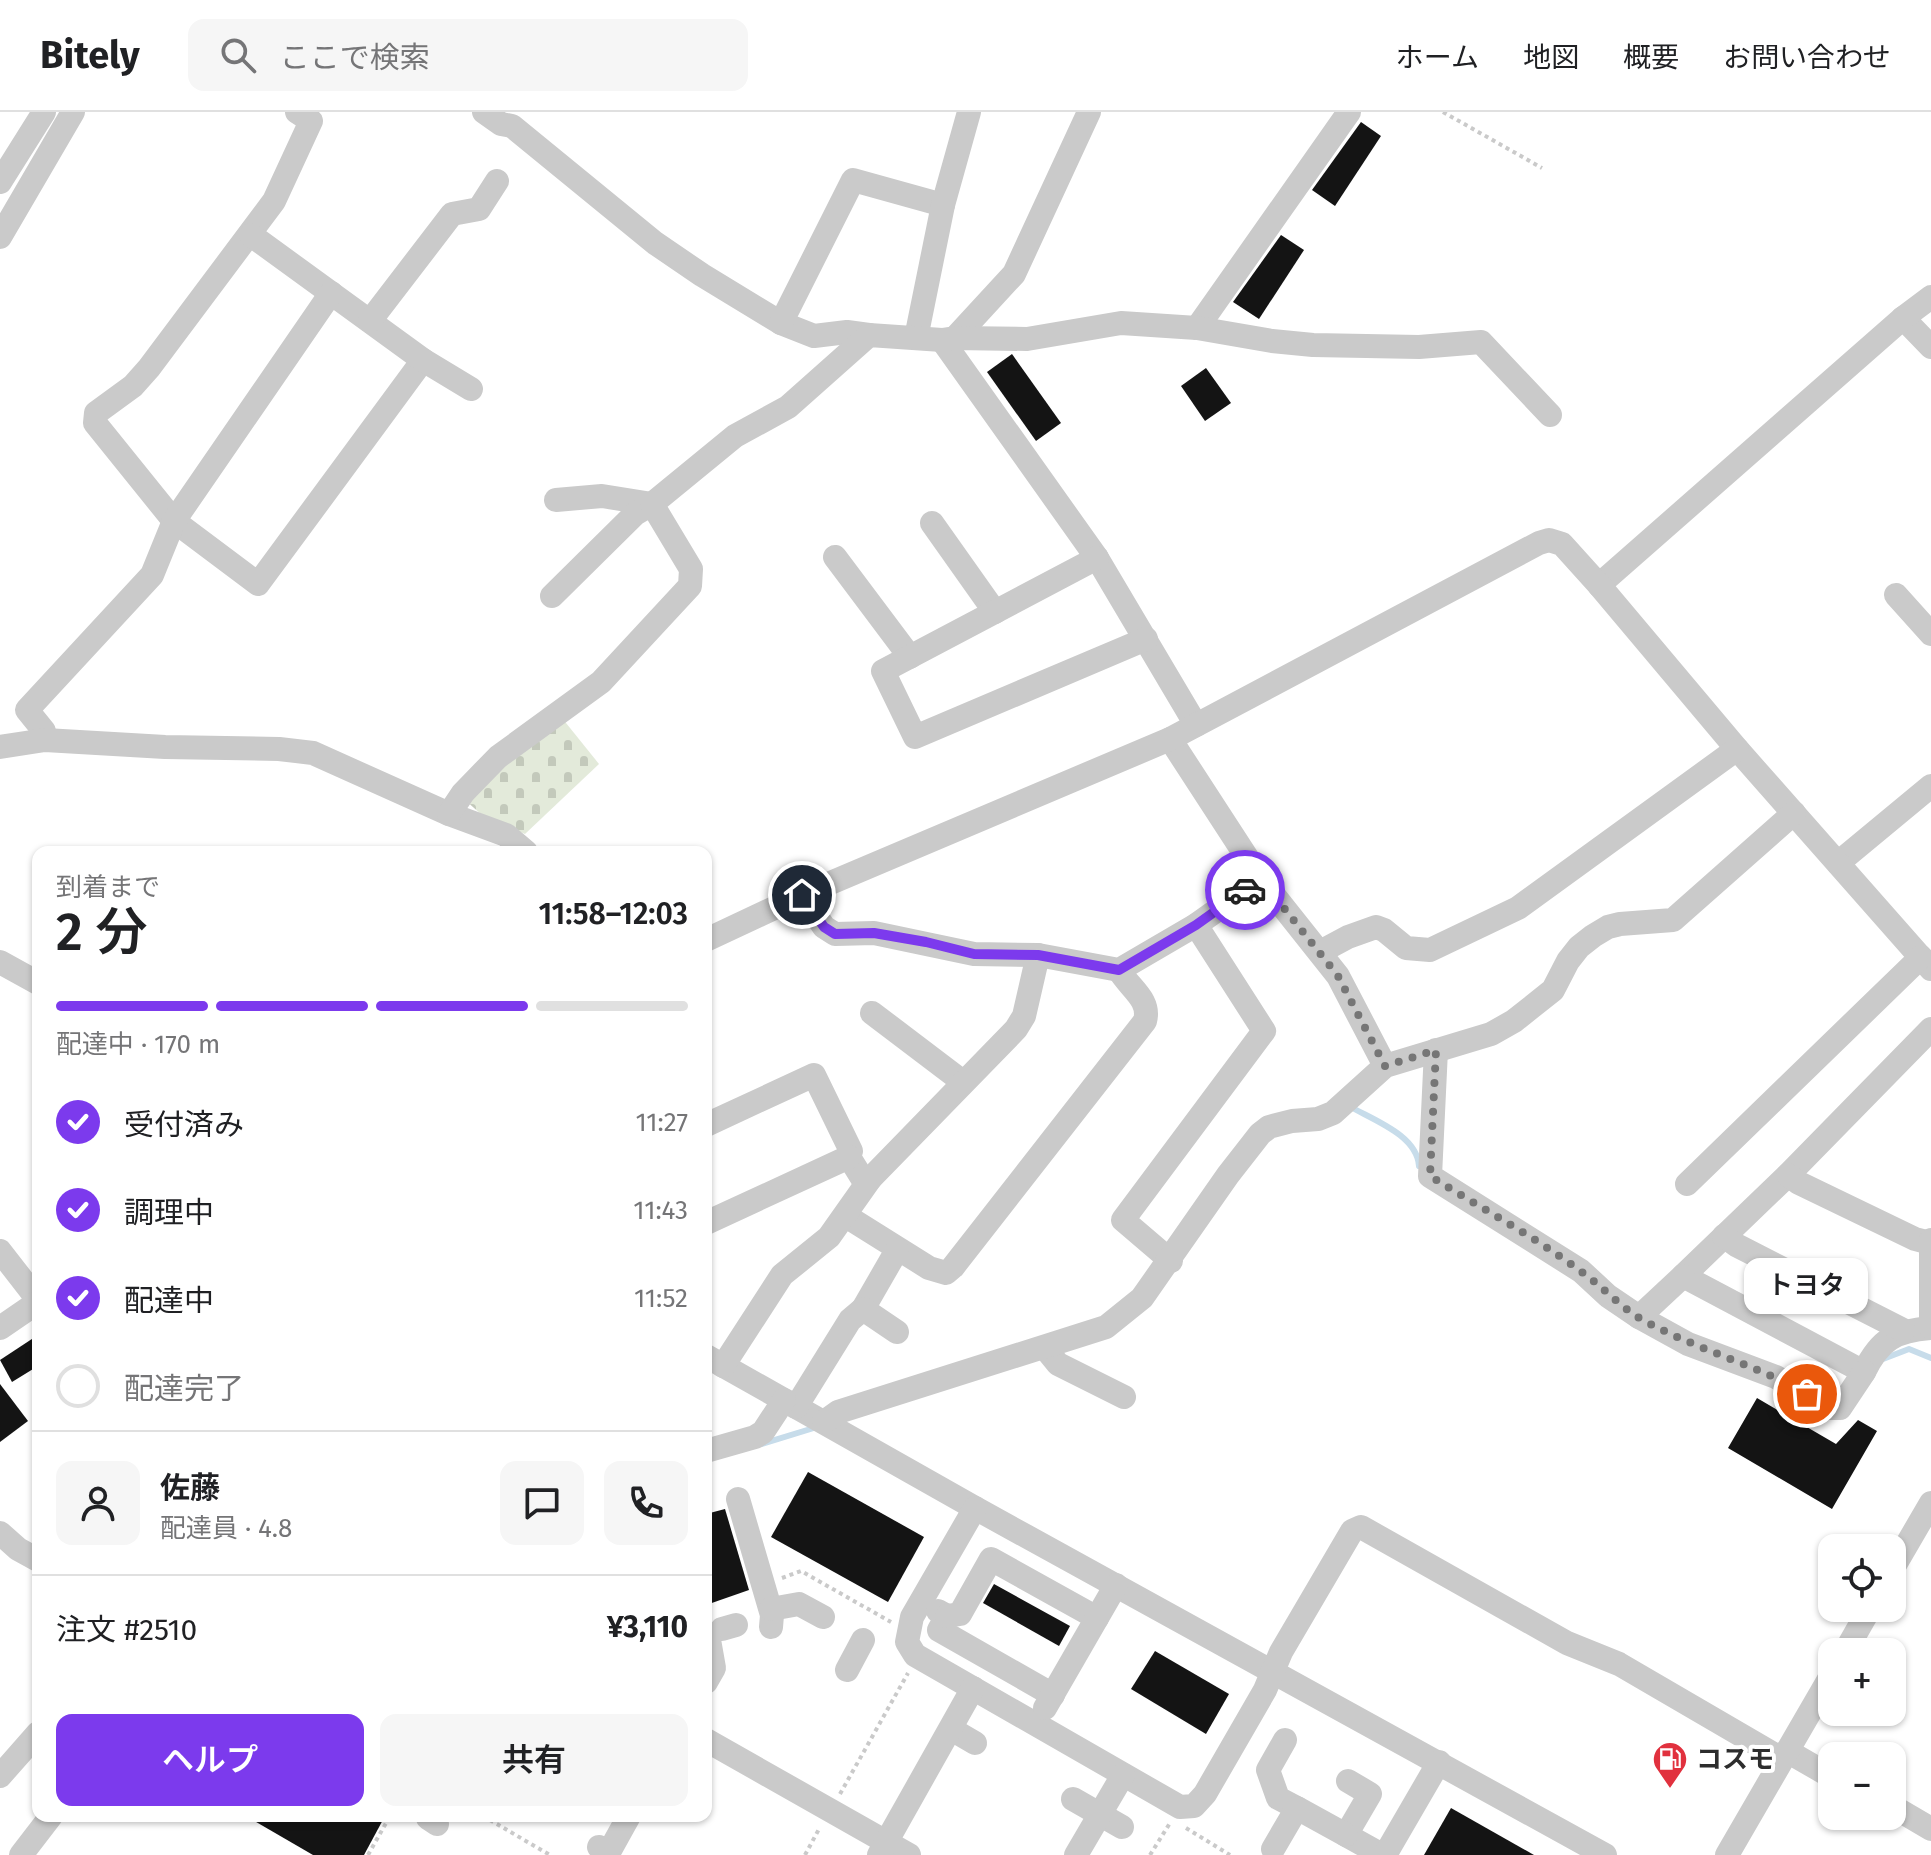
<!DOCTYPE html>
<html lang="ja">
<head>
<meta charset="utf-8">
<style>
  :root { --surface:#fff; --page:#f6f6f6; --text:#202124; --muted:#757577; --line:#e0e0e0; --accent:#7c3aed }
  body { margin:0; font-family:"Fira Sans","Noto Sans JP",sans-serif; background:var(--page); color:var(--text); height:100vh; display:flex; flex-direction:column; font-size:30px; white-space:nowrap }
  * { box-sizing:border-box; margin:0 }
  p { font-size:26px; color:var(--muted) }
  .icon { flex:none; width:44px; height:44px; fill:none; stroke:currentColor; stroke-width:2; stroke-linecap:round; stroke-linejoin:round }
  .map { position:relative; flex:1; overflow:hidden }
  .details { position:absolute; left:32px; top:734px; width:680px; height:976px; display:flex; flex-direction:column; background:var(--surface); border-radius:16px; box-shadow:0 2px 6px #0004 }
  .details>* { flex:none }
  .controls { position:absolute; left:1818px; top:1422px; display:grid; gap:16px }
  .controls a { display:grid; place-items:center; width:88px; height:88px; border-radius:16px; background:var(--surface); box-shadow:0 2px 6px #0004; font-size:40px }
  .pin { position:absolute; display:grid; place-items:center; width:68px; height:68px; color:#fff; margin:-34px; border:4px solid #fff; border-radius:50%; box-shadow:0 2px 8px #0007 }
  .courier { position:absolute; display:grid; place-items:center; width:80px; height:80px; margin:-40px; border:6px solid #7c3aed; border-radius:50%; background:#fff; color:#222; box-shadow:0 2px 10px #0007 }
  .bubble { position:absolute; height:56px; border-radius:16px; background:var(--surface); box-shadow:0 2px 6px #0004; font-size:26px; font-weight:600; line-height:56px; text-align:center }
  .head em { font-style:normal; font-weight:600 }
  .head div { display:flex; flex-direction:column-reverse }
  .head { display:flex; align-items:center; justify-content:space-between; height:136px; padding:0 24px }
  h1 { font-size:52px; font-weight:600; line-height:60px }
  .bar { display:grid; grid-template-columns:repeat(4,1fr); gap:12px 8px; align-content:center; height:96px; padding:0 24px }
  .bar i { height:10px; border-radius:6px; background:var(--line) }
  .bar .active { background:var(--accent) }
  .bar p { grid-column:span 4 }
  .line { display:flex; align-items:center; gap:20px; padding:0 24px; border-top:2px solid var(--line) }
  .line div { flex:1 }
  .round { display:grid; place-items:center; flex:none; width:84px; height:84px; border-radius:16px; background:var(--page) }
  ol { padding:0 24px; list-style:none }
  li { display:flex; align-items:center; gap:24px; height:88px }
  li p { margin-inline-start:auto }
  li .icon { padding:8px; border-radius:50%; background:var(--accent); color:#fff; stroke-width:4 }
  li:last-child { color:var(--muted) }
  li i { width:44px; height:44px; border:4px solid var(--line); border-radius:50% }
  .button { display:flex; gap:16px; margin-top:auto; padding:16px 24px }
  .button a { flex:1; height:92px; border-radius:16px; background:var(--accent); color:#fff; font-size:32px; font-weight:600; line-height:92px; text-align:center }
  .button a+a { background:var(--page); color:var(--text) }
  header { display:flex; align-items:center; gap:48px; box-sizing:border-box; height:112px; padding:0 40px; background:var(--surface); border-bottom:2px solid var(--line) }
  header strong { font-size:38px }
  nav { display:flex; gap:44px; margin-inline-start:auto; font-size:28px }
  .search { width:560px; height:72px; background:var(--page); display:flex; align-items:center; gap:20px; box-sizing:border-box; padding:0 28px; border-radius:16px; color:var(--muted); font-size:30px }
  .map>svg:first-child { display:block }
</style>
</head>
<body>
<header>
<strong>Bitely</strong>
<div class="search"><svg class="icon" aria-label="search" viewBox="0 0 24 24"><circle cx="10" cy="10" r="6"/><path d="M15 15l6 6"/></svg>ここで検索</div>
<nav><a>ホーム</a><a>地図</a><a>概要</a><a>お問い合わせ</a></nav>
</header>
<div class="map">
<svg width="1931" height="1743" viewBox="0 0 1931 1743">
  <defs>
    <pattern id="cemetery-stones" width="16" height="16" patternUnits="userSpaceOnUse" patternTransform="scale(2)"><rect width="16" height="16" fill="#e3eada"/><path d="M2 7V4a2 2 0 0 1 4 0v3zM10 15v-3a2 2 0 0 1 4 0v3z" fill="#c3c9bb"/></pattern>
  </defs>
  <rect width="100%" height="100%" fill="#fff"/>
  <polygon fill="url(#cemetery-stones)" points="562,606 599,652 525,722 482,703 465,688"/>
  <g fill="none" stroke-linecap="round" stroke-linejoin="round">
    <g stroke="#c7dcea" stroke-width="6">
      <path d="M1349 994C1373 1008 1417 1023 1419 1054"/>
      <polyline points="1883,1247 1909,1237 1931,1246"/>
      <polyline points="762,1332 817,1315"/>
    </g>
  </g>
  <g fill="#141414">
    <polygon points="1361,10 1381,24 1335,94 1312,78"/>
    <polygon points="1281,123 1304,138 1259,207 1233,190"/>
    <polygon points="1012,242 1061,311 1036,329 987,260"/>
    <polygon points="1206,256 1231,291 1205,309 1181,274"/>
    <polygon points="38,1223 38,1254 12,1270 0,1248"/>
    <polygon points="0,1272 28,1309 0,1330"/>
    <polygon points="1757,1286 1836,1332 1858,1308 1877,1319 1832,1397 1728,1336"/>
    <polygon points="808,1360 924,1425 888,1490 771,1425"/>
    <polygon points="725,1397 749,1478 706,1493 706,1402"/>
    <polygon points="994,1472 1070,1514 1059,1534 983,1491"/>
    <polygon points="1155,1539 1229,1582 1206,1622 1131,1577"/>
    <polygon points="1451,1696 1534,1743 1424,1743"/>
    <polygon points="246,1704 385,1704 364,1743 313,1743"/>
  </g>
  <g fill="none" stroke-linecap="round" stroke-linejoin="round">
    <g stroke="#cacaca" stroke-width="4" stroke-dasharray="4 4" stroke-linecap="butt">
      <polyline points="1443,0 1542,56"/>
      <polyline points="782,1466 801,1459 891,1510"/>
      <polyline points="840,1682 908,1561"/>
      <polyline points="483,1704 550,1743"/>
      <polyline points="1186,1716 1230,1743"/>
      <polyline points="368,1743 390,1704"/>
      <polyline points="805,1743 819,1717"/>
      <polyline points="1150,1743 1170,1711"/>
    </g>
    <g stroke="#cacaca" stroke-width="24">
      <polyline points="297,0 311,9 274,89 149,256 133,274 96,301 95,311 174,409 258,472 423,248"/>
      <polyline points="484,0 501,12 512,14 655,131 702,163 781,211 814,224 847,220 869,223"/>
      <polyline points="0,70 44,0"/>
      <polyline points="251,123 423,248 471,277"/>
      <polyline points="0,125 73,0"/>
      <polyline points="1903,206 1931,235"/>
      <polyline points="370,209 452,102 479,97 497,69"/>
      <polyline points="781,211 853,68 943,93"/>
      <polyline points="1197,216 1349,0"/>
      <polyline points="916,226 943,93 969,0"/>
      <polyline points="955,226 1014,162 1089,0"/>
      <polyline points="942,228 1097,446 1196,613"/>
      <polyline points="556,388 602,384 652,392"/>
      <polyline points="932,411 995,500"/>
      <polyline points="835,445 910,545"/>
      <polyline points="1097,446 883,559 915,625 1146,527"/>
      <polyline points="1599,473 1903,206 1931,185"/>
      <polyline points="1896,483 1931,522"/>
      <polyline points="552,484 635,402 652,392"/>
      <polyline points="1170,627 1261,767 1338,864 1385,954"/>
      <polyline points="45,628 44,619 27,598 152,463 174,409 331,181"/>
      <polyline points="0,635 45,628 165,635 279,637 313,641 449,702 506,723 526,740"/>
      <polyline points="449,702 463,681 498,645 601,570 690,474 691,457 652,392 735,324 788,295 869,223 942,228 955,226 1027,227 1121,211 1197,216 1272,229 1313,233 1419,235 1481,230 1550,303"/>
      <polyline points="1838,751 1931,674"/>
      <polyline points="802,783 824,815 835,822 874,821 974,842 1038,843 1119,858 1196,813 1261,767"/>
      <polyline points="706,828 802,783 1170,627 1539,431 1549,428 1562,432 1599,473 1737,637 1931,857"/>
      <polyline points="1320,840 1348,825 1376,815 1384,818 1406,836 1430,838 1518,796 1737,637"/>
      <polyline points="0,850 38,871"/>
      <polyline points="872,901 963,970"/>
      <path d="M1931 917 1788 1063 1683 1164 1864 1260C1880 1227 1895 1219 1931 1216"/>
      <polyline points="1436,938 1430,1064 1581,1159 1608,1184 1639,1205 1688,1232 1776,1265 1827,1296 1840,1296 1864,1260"/>
      <polyline points="706,1013 814,963 851,1039 849,1045 862,1066 870,1067"/>
      <polyline points="1788,1063 1799,1071 1915,1127 1930,1131"/>
      <polyline points="1687,1072 1921,845"/>
      <path d="M846 1104 929 1156 946 1161 953 1155 1145 909C1151 887 1129 876 1119 858"/>
      <polyline points="706,1111 849,1045"/>
      <polyline points="1724,1124 1736,1133 1903,1218"/>
      <polyline points="0,1139 38,1188"/>
      <polyline points="1171,1149 1123,1108 1264,919 1196,813"/>
      <polyline points="863,1197 897,1138"/>
      <polyline points="1639,1205 1683,1164"/>
      <polyline points="0,1216 38,1190"/>
      <polyline points="1931,1216 1931,1128"/>
      <polyline points="1045,1236 1058,1252 1124,1285"/>
      <polyline points="706,1244 975,1396 1605,1743"/>
      <polyline points="723,1254 782,1163 829,1125 870,1067 1016,917 1024,904 1038,843"/>
      <polyline points="796,1295 850,1208 863,1197 897,1220"/>
      <polyline points="824,1310 838,1300 1106,1215 1142,1186 1228,1063 1260,1022 1269,1015 1292,1009 1318,1007 1333,1001 1385,954 1491,922 1514,909 1553,878 1568,849 1579,835 1593,824 1608,815 1620,812 1673,808 1794,701"/>
      <polyline points="706,1339 755,1325 763,1320 784,1288"/>
      <polyline points="738,1387 772,1503 771,1515"/>
      <polyline points="975,1396 912,1505 907,1530 915,1543 1180,1695 1194,1694 1205,1682 1265,1578 1281,1540 1352,1419 1361,1415 1567,1531 1619,1552 1782,1647"/>
      <polyline points="0,1421 18,1437 38,1448"/>
      <polyline points="1892,1458 1931,1391"/>
      <polyline points="771,1497 799,1492 823,1505"/>
      <polyline points="938,1499 947,1504 939,1518 1053,1583"/>
      <polyline points="947,1504 960,1502 991,1447 1097,1506"/>
      <polyline points="722,1517 736,1513"/>
      <polyline points="1845,1540 1870,1496"/>
      <polyline points="847,1558 863,1528"/>
      <polyline points="706,1570 714,1556 708,1522"/>
      <polyline points="1045,1596 1116,1473"/>
      <polyline points="951,1617 975,1631"/>
      <polyline points="706,1628 909,1743"/>
      <polyline points="1285,1628 1268,1658 1278,1686 1297,1696"/>
      <polyline points="1787,1639 1832,1665"/>
      <polyline points="0,1664 38,1621"/>
      <polyline points="1348,1669 1370,1682 1346,1723 1382,1743"/>
      <polyline points="1073,1687 1122,1715"/>
      <polyline points="1892,1694 1931,1717"/>
      <polyline points="428,1706 437,1712"/>
      <polyline points="599,1735 609,1740 629,1704"/>
      <polyline points="1273,1737 1297,1696 1346,1723"/>
      <polyline points="21,1743 51,1704"/>
      <polyline points="879,1743 973,1576"/>
      <polyline points="1076,1743 1123,1663"/>
      <polyline points="1385,1743 1439,1650"/>
      <polyline points="1727,1743 1832,1562"/>
    </g>
  </g>
  <g fill="none" stroke-linecap="round" stroke-linejoin="round">
    <path stroke="#767676" stroke-width="8" stroke-dasharray="0 14.4" d="M1245 778 1261 767 1338 864 1385 954 1436 938 1430 1064C1479 1095 1532 1123 1579 1158 1601 1173 1618 1193 1641 1207 1695 1237 1754 1252 1807 1282"/>
    <polyline stroke="#7c3aed" stroke-width="10" points="802,783 824,815 835,822 874,821 926,830 974,842 1038,843 1119,858 1196,813 1245,778"/>
  </g>
  <defs>
    <g id="fuel-pin" transform="scale(1.8)"><path d="M0 17L-7.5 6A9.5 9.5 0 1 1 7.5 6Z" fill="#e1313e" stroke="#fff"/><path d="M-5.5-6h7V0h2V4h1.3V-2.5L3-4.5l.8-.8L6-3V5H2.5V1h-1V6h-7ZM-4.2-4.7v3.2H.2V-4.7Z" fill="#fff"/></g>
  </defs>
  <g fill-rule="evenodd">
    <use href="#fuel-pin" x="1670" y="1647"/>
  </g>
  <g text-anchor="middle" stroke-width="8" stroke-linejoin="round" paint-order="stroke">
    <g font-size="26" font-weight="bold" fill="#2d2d2d" stroke="#fff" text-anchor="start">
      <text x="1696" y="1656">コスモ</text>
    </g>
  </g>
</svg>
<div class="controls">
<a><svg class="icon" aria-label="locate" viewBox="0 0 24 24"><circle cx="12" cy="12" r="6"/><path d="M12 2v4M12 18v4M2 12h4M18 12h4"/></svg></a>
<a>+</a>
<a>−</a>
</div>
<div class="pin" style="left:1807px;top:1282px;background:#ea580c"><svg class="icon" aria-label="bag" viewBox="0 0 24 24"><path d="M5 8h14l-1 12H6zM9 8a3 3 0 0 1 6 0"/></svg></div>
<div class="pin" style="left:802px;top:783px;background:#1f2937"><svg class="icon" aria-label="home" viewBox="0 0 24 24"><path d="M3 11l9-7 9 7M6 9v11h12V9"/></svg></div>
<div class="courier" style="left:1245px;top:778px"><svg class="icon" aria-label="car" viewBox="0 0 24 24"><path d="M5 17H2v-5l4-1 3-4h7l3 4 3 1v5h-3M9 17h6M6 11h13"/><circle cx="7" cy="17" r="2"/><circle cx="17" cy="17" r="2"/></svg></div>
<div class="bubble" style="left:1744px;top:1146px;width:124px">トヨタ</div>
<section class="details">
<div class="head"><div><h1>2 分</h1><p>到着まで</p></div><em>11:58–12:03</em></div>
<div class="bar"><i class="active"></i><i class="active"></i><i class="active"></i><i></i><p>配達中 · 170 m</p></div>
<ol>
<li><svg class="icon" aria-label="check" viewBox="0 0 24 24"><path d="M5 12l5 5 9-10"/></svg>受付済み<p>11:27</p></li>
<li><svg class="icon" aria-label="check" viewBox="0 0 24 24"><path d="M5 12l5 5 9-10"/></svg>調理中<p>11:43</p></li>
<li><svg class="icon" aria-label="check" viewBox="0 0 24 24"><path d="M5 12l5 5 9-10"/></svg>配達中<p>11:52</p></li>
<li><i></i>配達完了</li>
</ol>
<div class="line" style="height:144px"><a class="round"><svg class="icon" aria-label="person" viewBox="0 0 24 24"><circle cx="12" cy="8" r="4"/><path d="M4 21q1-7 8-7t8 7"/></svg></a><div><b>佐藤</b><p>配達員 · 4.8</p></div><a class="round"><svg class="icon" aria-label="chat" viewBox="0 0 24 24"><path d="M4 5h16v11H9l-5 4z"/></svg></a><a class="round"><svg class="icon" aria-label="phone" viewBox="0 0 24 24"><path d="M5 4h4l2 5-3 2q2 4 5 5l2-3 5 2v4C11 20 4 13 5 4z"/></svg></a></div>
<div class="line" style="height:104px"><div>注文 #2510</div><b>¥3,110</b></div>
<div class="button"><a>ヘルプ</a><a>共有</a></div>
</section>
</div>
</body>
</html>
